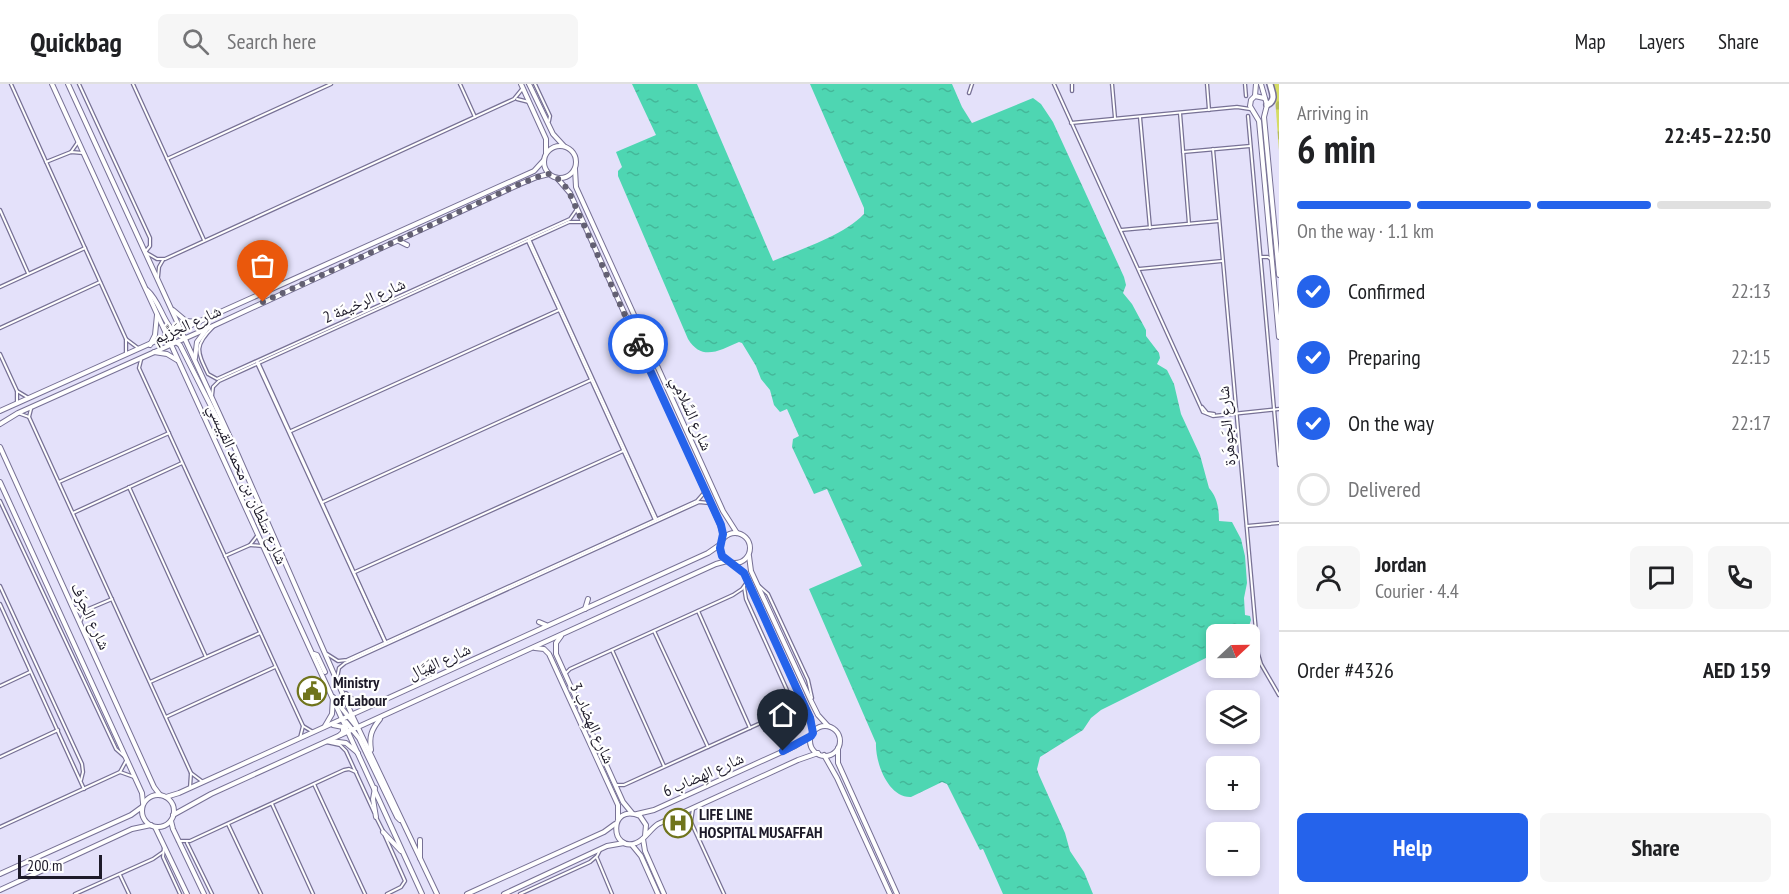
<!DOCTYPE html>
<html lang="en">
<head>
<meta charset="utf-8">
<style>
  :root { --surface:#fff; --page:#f6f6f6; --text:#202124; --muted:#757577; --line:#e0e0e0; --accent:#2563eb }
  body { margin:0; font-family:"PT Sans Narrow","Noto Naskh Arabic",sans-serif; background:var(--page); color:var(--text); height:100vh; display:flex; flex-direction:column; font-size:22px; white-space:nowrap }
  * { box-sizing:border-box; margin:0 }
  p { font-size:20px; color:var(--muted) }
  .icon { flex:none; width:33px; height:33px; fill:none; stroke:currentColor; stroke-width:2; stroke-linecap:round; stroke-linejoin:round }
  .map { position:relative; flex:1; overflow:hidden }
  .details { display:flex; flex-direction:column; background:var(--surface); width:510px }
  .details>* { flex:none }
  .needle { width:39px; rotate:68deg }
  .fabs { position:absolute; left:1206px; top:540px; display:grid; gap:12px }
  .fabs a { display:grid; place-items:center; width:54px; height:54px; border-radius:9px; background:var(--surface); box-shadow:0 3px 9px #0003; font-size:30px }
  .scale { position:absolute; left:18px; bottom:15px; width:84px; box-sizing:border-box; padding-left:6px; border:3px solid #1d1a29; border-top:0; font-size:16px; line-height:21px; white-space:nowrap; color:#1d1a29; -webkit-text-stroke:4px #fff; paint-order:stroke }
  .pin { position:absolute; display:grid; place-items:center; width:51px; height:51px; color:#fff; margin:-62px -26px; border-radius:50% 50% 50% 0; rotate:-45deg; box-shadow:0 0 6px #0007 }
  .pin .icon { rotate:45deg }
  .courier { position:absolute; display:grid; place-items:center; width:60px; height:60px; margin:-30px; border:4px solid #2563eb; border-radius:50%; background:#fff; color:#222; box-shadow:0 2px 8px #0007 }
  .overview em { font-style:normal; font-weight:700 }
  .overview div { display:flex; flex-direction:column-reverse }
  .overview { display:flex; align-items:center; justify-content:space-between; height:102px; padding:0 18px }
  h1 { font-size:39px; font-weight:700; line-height:45px }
  .bar { display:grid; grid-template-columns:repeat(4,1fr); gap:9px 6px; align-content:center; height:72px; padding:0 18px }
  .bar i { height:8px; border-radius:4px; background:var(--line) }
  .bar .current { background:var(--accent) }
  .bar p { grid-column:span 4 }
  .line { display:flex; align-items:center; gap:15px; padding:0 18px; border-top:2px solid var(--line) }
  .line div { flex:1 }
  .round { display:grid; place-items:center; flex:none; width:63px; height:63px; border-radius:9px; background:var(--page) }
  ol { padding:0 18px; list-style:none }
  li { display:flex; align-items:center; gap:18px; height:66px }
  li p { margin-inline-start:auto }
  li .icon { padding:6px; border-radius:50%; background:var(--accent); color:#fff; stroke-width:4 }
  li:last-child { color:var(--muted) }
  li i { width:33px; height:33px; border:3px solid var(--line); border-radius:50% }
  .button { display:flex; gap:12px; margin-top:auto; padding:12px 18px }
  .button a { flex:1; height:69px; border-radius:9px; background:var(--accent); color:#fff; font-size:24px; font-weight:700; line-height:69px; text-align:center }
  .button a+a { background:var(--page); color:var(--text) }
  header { display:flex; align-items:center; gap:36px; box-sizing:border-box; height:84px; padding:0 30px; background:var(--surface); border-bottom:2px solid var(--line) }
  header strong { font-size:28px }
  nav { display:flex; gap:33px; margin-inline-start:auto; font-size:21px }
  .search { width:420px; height:54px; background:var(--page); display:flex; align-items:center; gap:15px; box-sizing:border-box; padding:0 21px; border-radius:9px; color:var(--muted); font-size:22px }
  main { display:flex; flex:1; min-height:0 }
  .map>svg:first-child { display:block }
</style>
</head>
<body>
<header>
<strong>Quickbag</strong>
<div class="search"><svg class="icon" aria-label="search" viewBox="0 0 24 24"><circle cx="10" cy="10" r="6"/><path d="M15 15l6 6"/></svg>Search here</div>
<nav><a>Map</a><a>Layers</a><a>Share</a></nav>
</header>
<main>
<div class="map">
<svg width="1279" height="810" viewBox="0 0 1279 810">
  <defs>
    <pattern id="forest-firs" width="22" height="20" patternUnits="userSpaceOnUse" patternTransform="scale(1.5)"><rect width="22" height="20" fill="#d5dc65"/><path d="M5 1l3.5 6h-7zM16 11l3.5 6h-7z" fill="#b6bc58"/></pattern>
    <pattern id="water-ripples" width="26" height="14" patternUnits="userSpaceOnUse" patternTransform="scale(1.5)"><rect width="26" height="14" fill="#4ed6b2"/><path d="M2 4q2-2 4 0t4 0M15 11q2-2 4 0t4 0" fill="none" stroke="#44b799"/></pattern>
  </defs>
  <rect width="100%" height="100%" fill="#e4e1fa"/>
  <polygon fill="url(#forest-firs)" points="1274,0 1279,0 1279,67"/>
  <path fill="url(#water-ripples)" d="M632 0H697L773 177C801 165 843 152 864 130V124L810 0H952L962 23 972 39 1033 14 1041 20 1053 38 1124 193 1126 201 1123 209 1132 220 1146 246V252L1159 269 1160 274 1157 280 1167 286 1174 300 1181 330 1200 371 1209 404C1217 413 1219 424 1219 437L1232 438 1241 455 1245 472 1247 499 1244 514 1245 531 1250 532 1251 536 1248 545 1244 550H1216V569L1101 626 1091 634 1083 646 1040 673 1037 685 1039 691 1065 749 1070 767 1084 788 1093 810H1003L983 765 980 766 947 700 942 698 911 713C888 714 875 678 876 659L809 505 862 482 827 405 814 410 792 363 793 355 799 352 787 325 780 328 774 321 770 306 761 295 756 282 742 259 739 258C720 266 702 278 688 255L618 92V87L622 83 616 68 656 51Z"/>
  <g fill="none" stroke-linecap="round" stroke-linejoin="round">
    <g stroke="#777195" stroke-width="4.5">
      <g id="street">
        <polyline points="11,0 126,255 126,269"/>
        <polyline points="79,0 150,154 150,162 145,168 157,175 165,175 514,15 523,4"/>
        <polyline points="133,0 204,156"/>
        <polyline points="460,0 475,33"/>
        <polyline points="535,0 550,32 549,37"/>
        <polyline points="1054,0 1203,328 1213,332 1279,325"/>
        <polyline points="1072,0 1072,7"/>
        <polyline points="1112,0 1115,34"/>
        <polyline points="1207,0 1209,26"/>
        <polyline points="1245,0 1246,12"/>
        <polyline points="969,9 972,0"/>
        <polyline points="517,15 529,18"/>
        <polyline points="1180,29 1189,140"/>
        <polyline points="1248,32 1279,381"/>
        <polyline points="1140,33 1150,144"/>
        <polyline points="1071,39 1237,23 1250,25"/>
        <polyline points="1213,65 1258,570 1261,580 1279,611"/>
        <polyline points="71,68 78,58"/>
        <polyline points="1183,68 1250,62"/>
        <polyline points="167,75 331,0"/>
        <polyline points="46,78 71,68 83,69"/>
        <polyline points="0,126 28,189"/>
        <polyline points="1121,146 1219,137"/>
        <polyline points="529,155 656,434"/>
        <polyline points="528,157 655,436"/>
        <polyline points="1261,173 1268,173 1272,176"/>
        <polyline points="1139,185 1222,177"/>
        <polyline points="158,193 159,183 163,176"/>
        <polyline points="0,203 85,164"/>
        <path d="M213 243C194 262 197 267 208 290L217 295 570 135 577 125"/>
        <polyline points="0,244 100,198"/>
        <polyline points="126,255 138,264"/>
        <polyline points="0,270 17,307 17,318"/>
        <polyline points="141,276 139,284 303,642 300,654"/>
        <polyline points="258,278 386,559"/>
        <polyline points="257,279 386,560"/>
        <polyline points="17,307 27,313"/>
        <polyline points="212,312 213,303 219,297 569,138 583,138"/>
        <polyline points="1202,323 1207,329 1214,330"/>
        <polyline points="31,325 29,333 191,689 190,704"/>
        <polyline points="18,329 29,333"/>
        <polyline points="291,347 559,226"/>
        <polyline points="59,398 169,349"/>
        <polyline points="129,403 206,573"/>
        <polyline points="0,417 116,665 125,673"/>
        <polyline points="323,418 591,296"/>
        <polyline points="73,429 182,379"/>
        <polyline points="1247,442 1279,439"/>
        <polyline points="250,461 262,462"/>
        <polyline points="225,472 250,461 257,452"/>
        <polyline points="355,488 623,367"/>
        <polyline points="0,502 82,680 83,688 81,696"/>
        <polyline points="759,502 768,510 808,596 812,614"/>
        <polyline points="744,503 746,515 791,615 798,623"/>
        <polyline points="0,520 84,705"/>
        <polyline points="75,524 86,526"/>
        <polyline points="698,527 750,644"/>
        <polyline points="80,538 86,526 112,515"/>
        <polyline points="654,547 708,663"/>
        <polyline points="612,566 664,682"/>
        <polyline points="327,570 338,577 347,576 697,417 704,409"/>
        <polyline points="566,589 570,585 733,511 742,505 747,498"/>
        <polyline points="337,594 339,584 345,579 699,418 709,419"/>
        <polyline points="150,598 260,549"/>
        <polyline points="0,602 30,588"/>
        <polyline points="787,626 791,622 791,616"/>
        <polyline points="166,633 275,583"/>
        <polyline points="303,642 313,648"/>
        <polyline points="326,658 340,661 346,667 374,728"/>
        <polyline points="0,673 58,646"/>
        <polyline points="120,688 134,693"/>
        <polyline points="191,689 203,698"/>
        <polyline points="314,700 365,810"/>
        <polyline points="617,701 624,701 785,628 799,624 806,625"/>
        <polyline points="272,720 313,810"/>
        <polyline points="693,725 691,738 724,810"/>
        <polyline points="681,731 691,738"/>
        <polyline points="376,733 383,747"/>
        <polyline points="228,740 261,810"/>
        <polyline points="0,743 120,688 126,677"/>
        <polyline points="385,752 405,797 401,803 387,810"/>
        <polyline points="178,757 190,757 344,686 349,685 356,688"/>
        <polyline points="187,759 212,810"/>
        <polyline points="164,763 163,773 180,810"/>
        <polyline points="597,774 612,810"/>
        <polyline points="120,791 129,810"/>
        <polyline points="75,810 153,775 163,768"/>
        <polyline points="520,810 590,778 597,772 600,766"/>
      </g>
    </g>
    <g stroke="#777195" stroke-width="6">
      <g id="secondary">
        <polyline points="52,0 422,810"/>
        <polyline points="68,0 234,362 352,631 437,810"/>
        <polyline points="521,0 546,55 546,69"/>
        <polyline points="529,0 553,50 564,62"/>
        <polyline points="1261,0 1267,21 1264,33 1279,191"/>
        <polyline points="1255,12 1256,0"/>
        <polyline points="1264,14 1255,12 1251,16 1250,22 1259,37 1279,253"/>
        <circle cx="560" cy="78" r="16"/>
        <polyline points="575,85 576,103 723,427 737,449"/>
        <polyline points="557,94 570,109 719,438 722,447 722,457"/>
        <polyline points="399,157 407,161"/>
        <path d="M147 206C163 220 162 244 183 253"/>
        <polyline points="173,226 186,237 197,238"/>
        <polyline points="169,253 180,261 228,356 233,361"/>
        <polyline points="150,261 155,251 157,231"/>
        <polyline points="154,268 167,270 177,276"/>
        <polyline points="195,274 197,258 206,246"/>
        <polyline points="0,327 534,87 544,76"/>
        <polyline points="0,340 18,329 215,241 520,100 537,93 549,90"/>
        <polyline points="0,363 154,703 160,711"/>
        <polyline points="0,398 142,709 143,719"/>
        <circle cx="735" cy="464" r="15"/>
        <polyline points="749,472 751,487 811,617 818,631 828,642"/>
        <polyline points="734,480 744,489 811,634 813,649"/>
        <polyline points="585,525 588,515"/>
        <polyline points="539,538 546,541"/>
        <polyline points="561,552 556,559 556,570 623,718 632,729"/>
        <polyline points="535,564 544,565 549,570 618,721 618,735"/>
        <polyline points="314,570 317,571 325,588"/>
        <polyline points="346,610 356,619 367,622"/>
        <polyline points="340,622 356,642"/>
        <polyline points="346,638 359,654 397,733 400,736"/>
        <polyline points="333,641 343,643 343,648 340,651"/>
        <polyline points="325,642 332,630 333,613"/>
        <circle cx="825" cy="657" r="15"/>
        <polyline points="331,657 346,659 358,669"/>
        <polyline points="838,664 838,679 897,810"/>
        <path d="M371 666C369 653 371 646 380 635"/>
        <polyline points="824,671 837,694 890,810"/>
        <polyline points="375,704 373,715 376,733"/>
        <circle cx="158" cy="727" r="16"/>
        <polyline points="166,713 179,709 708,469 721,460"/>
        <polyline points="637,730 654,726 795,662 811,652"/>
        <polyline points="173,731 211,710 716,480 727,477"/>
        <polyline points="171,737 173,745 204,810"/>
        <polyline points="155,743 187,810"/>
        <polyline points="383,748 401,767"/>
        <path d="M645 752 646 741 640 732C608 718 610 769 636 759 645 756 650 745 658 740L798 676 818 669"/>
        <polyline points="643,755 645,767 664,810"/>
        <polyline points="632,761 641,772 658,810"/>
        <polyline points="420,774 420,756"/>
        <polyline points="0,790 131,731 142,723"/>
        <polyline points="0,806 132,745 151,741"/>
        <polyline points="467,810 604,748 615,740"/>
        <polyline points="504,810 607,762 624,759"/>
      </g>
    </g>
    <g stroke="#777195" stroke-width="8">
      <path id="highway" d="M1267 21C1277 16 1272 8 1270 0"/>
    </g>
    <use href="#street" stroke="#fff" stroke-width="2"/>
    <use href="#secondary" stroke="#fff" stroke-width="4"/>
    <use href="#highway" stroke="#fff" stroke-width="5"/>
  </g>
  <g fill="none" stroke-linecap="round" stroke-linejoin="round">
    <polyline stroke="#636072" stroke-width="6" stroke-dasharray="0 10.8" points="263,218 520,100 537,93 549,90 560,96 568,106 638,260"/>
    <polyline stroke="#2563eb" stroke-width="8" points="638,260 721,441 723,450 720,464 722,472 744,489 810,634 813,649 811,652 783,667"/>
  </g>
  <defs>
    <g id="civic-ring" transform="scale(1.5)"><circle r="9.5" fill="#fff" stroke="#70741c" stroke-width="1.5"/><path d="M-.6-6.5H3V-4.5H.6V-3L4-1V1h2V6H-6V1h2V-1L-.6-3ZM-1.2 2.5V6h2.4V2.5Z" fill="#70741c"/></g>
    <g id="hospital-ring" transform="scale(1.5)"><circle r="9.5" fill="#fff" stroke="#70741c" stroke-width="1.5"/><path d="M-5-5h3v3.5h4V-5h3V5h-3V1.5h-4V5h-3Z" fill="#70741c"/></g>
  </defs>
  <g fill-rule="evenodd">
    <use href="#civic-ring" x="312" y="607"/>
    <use href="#hospital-ring" x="678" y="739"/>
  </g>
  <g text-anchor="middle" stroke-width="4.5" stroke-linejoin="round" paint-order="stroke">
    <g font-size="16" fill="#1d1a29" stroke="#fff">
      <text transform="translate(364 216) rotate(-24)" y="6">شارع الرخيمَة 2</text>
      <text transform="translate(187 240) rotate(-24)" y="6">شارع الجَزِّيم</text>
      <text transform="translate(692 329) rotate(66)" y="6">شارع السَّلامِي</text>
      <text transform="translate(1226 342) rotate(-95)" y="6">شارع الجَوهَرة</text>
      <text transform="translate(248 400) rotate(66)" y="6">شارع سلطان بن محمد القبيسي</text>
      <text transform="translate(91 532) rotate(65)" y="6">شارع الحِرَف</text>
      <text transform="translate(439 577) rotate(-24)" y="6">شارع الهَيَّال</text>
      <text transform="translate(593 639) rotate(66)" y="6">شارع الهِضاب 3</text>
      <text transform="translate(703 690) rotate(-24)" y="6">شارع الهِضاب 6</text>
    </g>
    <g font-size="16" font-weight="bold" fill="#1d1a29" stroke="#fff" text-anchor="start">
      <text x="333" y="604">Ministry<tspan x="333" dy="18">of Labour</tspan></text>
      <text x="699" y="736">LIFE LINE<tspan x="699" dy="18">HOSPITAL MUSAFFAH</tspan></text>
    </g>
  </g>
</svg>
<div class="fabs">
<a><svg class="needle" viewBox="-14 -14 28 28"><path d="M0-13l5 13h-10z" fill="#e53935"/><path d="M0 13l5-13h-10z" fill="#757577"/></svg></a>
<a><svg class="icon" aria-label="layers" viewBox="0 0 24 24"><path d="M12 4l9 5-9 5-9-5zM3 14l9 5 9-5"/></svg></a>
<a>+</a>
<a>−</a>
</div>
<div class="scale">200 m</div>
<div class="pin" style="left:263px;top:218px;background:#ea580c"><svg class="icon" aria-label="bag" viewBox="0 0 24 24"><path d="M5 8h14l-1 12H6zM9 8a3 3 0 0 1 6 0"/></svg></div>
<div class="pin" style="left:783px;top:667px;background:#1f2937"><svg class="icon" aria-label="home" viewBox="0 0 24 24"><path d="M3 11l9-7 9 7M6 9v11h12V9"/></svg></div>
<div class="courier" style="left:638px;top:260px"><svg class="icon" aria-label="bike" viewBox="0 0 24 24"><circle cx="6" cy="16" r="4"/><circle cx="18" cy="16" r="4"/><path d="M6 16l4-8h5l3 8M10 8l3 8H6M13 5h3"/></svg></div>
</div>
<section class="details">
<div class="overview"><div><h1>6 min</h1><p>Arriving in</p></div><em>22:45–22:50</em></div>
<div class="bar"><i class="current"></i><i class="current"></i><i class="current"></i><i></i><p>On the way · 1.1 km</p></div>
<ol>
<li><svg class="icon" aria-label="check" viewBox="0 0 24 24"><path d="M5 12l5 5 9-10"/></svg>Confirmed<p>22:13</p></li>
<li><svg class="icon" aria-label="check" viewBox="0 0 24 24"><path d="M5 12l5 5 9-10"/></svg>Preparing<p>22:15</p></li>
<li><svg class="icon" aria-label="check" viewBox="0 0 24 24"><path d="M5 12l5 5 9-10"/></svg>On the way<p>22:17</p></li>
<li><i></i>Delivered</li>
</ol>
<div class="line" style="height:108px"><a class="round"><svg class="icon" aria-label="person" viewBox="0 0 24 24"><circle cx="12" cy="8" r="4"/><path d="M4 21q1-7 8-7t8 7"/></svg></a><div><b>Jordan</b><p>Courier · 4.4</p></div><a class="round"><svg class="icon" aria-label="chat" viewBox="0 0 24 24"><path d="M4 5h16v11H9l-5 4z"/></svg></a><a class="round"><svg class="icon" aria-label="phone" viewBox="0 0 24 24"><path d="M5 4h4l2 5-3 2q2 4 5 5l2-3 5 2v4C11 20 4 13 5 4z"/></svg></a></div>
<div class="line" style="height:78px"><div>Order #4326</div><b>AED 159</b></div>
<div class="button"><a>Help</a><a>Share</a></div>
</section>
</main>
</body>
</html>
